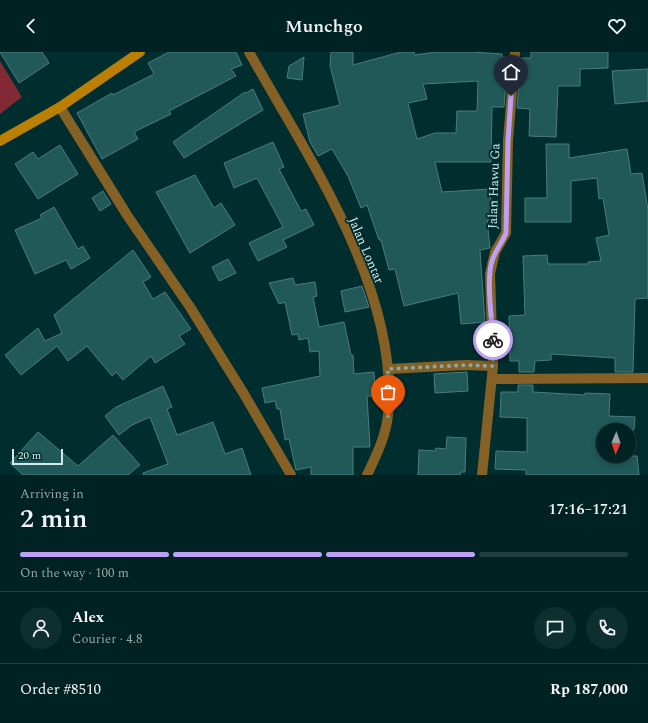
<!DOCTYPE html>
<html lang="en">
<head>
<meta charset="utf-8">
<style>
  :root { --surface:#022; --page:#0e2f2f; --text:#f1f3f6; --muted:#95a4a5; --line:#223f40; --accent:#bca0f2 }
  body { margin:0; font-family:Spectral,serif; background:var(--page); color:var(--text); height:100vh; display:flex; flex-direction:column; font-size:15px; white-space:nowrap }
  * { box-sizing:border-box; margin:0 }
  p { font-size:13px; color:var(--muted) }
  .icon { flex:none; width:22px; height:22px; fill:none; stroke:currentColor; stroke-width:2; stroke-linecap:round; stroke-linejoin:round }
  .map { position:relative; height:423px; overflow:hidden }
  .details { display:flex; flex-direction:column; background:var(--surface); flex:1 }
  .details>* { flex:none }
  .needle { width:26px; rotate:182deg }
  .controls { position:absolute; left:596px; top:371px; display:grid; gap:8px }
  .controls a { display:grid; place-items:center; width:40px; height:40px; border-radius:50%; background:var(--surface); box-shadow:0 2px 6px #0003,0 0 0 1px var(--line); font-size:20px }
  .scale { position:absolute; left:12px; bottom:10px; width:51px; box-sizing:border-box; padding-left:4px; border:2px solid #d1ecec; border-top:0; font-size:11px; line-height:14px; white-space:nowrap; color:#d1ecec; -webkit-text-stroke:3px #002d2e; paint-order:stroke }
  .pin { position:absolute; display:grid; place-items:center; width:34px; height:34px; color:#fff; margin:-41px -17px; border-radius:50% 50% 50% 0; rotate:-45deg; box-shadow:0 0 4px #0007 }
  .pin .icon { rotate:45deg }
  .courier { position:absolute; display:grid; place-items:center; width:40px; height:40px; margin:-20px; border:3px solid #bca0f2; border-radius:50%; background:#fff; color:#222; box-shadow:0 1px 5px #0007 }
  .head em { font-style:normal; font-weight:600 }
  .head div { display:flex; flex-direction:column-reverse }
  .head { display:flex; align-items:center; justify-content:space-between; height:68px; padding:0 20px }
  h1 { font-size:26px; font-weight:600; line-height:30px }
  .bar { display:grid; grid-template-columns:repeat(4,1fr); gap:6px 4px; align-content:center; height:48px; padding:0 20px }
  .bar i { height:5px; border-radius:3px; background:var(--line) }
  .bar .current { background:var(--accent) }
  .bar p { grid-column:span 4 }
  .line { display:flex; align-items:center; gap:10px; padding:0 20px; border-top:1px solid var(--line) }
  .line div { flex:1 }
  .round { display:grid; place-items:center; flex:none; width:42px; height:42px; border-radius:21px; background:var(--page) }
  header { display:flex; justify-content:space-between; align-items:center; height:52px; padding:0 20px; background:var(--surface); font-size:18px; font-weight:600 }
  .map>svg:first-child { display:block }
</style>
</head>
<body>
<header><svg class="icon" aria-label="back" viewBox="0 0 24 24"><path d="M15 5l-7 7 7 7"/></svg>Munchgo<svg class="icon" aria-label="heart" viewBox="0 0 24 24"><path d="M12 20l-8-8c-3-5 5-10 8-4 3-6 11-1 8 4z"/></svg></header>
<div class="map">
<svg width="648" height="423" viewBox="0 0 648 423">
  <rect width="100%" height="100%" fill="#002d2e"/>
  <polygon fill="#822935" points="0,9 22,45 0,62"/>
  <g fill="#215858" stroke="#487e7f" fill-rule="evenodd">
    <polygon points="0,0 42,0 49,11 19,31"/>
    <polygon points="169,0 236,0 242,13 231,17 236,24 169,59 171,62 134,80 138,87 102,107 77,61 112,41 113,43 154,22 148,11"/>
    <path d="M331 0H353V13L401 0H414L415 3 436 0H471L502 2V5H508L504 55H492L491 110H435L442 140 490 137 492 167 487 168 490 196 480 198 485 270 461 272 458 241 404 254 395 217 389 218 381 188H379L367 153 361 156 348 124 332 97 318 104 310 90 303 62 340 53 330 14ZM478 29 477 59H457L456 81H435L417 87 408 51 427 47 423 32Z"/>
    <polygon points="531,0 608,0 608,16 580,17 580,34 558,34 556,85 529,84 530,57 517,56 521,6 531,6"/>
    <polygon points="304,5 302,28 287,26 289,14"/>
    <polygon points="648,17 648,49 615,52 612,19"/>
    <polygon points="253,37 263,58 184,106 173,90 245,40 246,41"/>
    <polygon points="273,90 284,115 279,117 301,159 306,157 314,173 283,188 287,195 258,209 249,191 283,175 257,126 234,136 224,111"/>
    <polygon points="546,92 569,92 569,106 627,97 631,122 642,121 648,158 648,246 635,247 633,320 615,320 615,306 551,302 551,308 535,309 534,320 519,320 519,309 510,309 509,264 525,263 523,204 547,203 548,212 588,212 588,210 601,209 596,186 609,183 603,146 599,147 597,126 571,129 571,170 525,170 525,146 547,146"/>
    <polygon points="60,93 78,122 38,147 15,112 33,100 38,107"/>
    <polygon points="195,123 214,156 221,151 235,173 190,201 156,140"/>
    <polygon points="103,139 111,152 100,159 92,146"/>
    <polygon points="54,155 78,197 83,194 90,206 71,217 66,208 35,222 15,178 42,166 40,163"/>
    <polygon points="133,198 151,225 143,230 153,247 165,240 191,277 179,284 185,292 155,311 151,304 123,328 116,320 112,324 87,294 68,309 57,294 21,323 5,303 38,276 45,289 62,281 54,263"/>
    <polygon points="228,207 236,221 219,229 212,215"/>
    <polygon points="293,226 295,233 315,230 317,244 313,245 319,275 344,270 351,303 353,303 354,322 374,320 376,344 367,344 370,395 353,395 353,423 311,423 311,415 296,418 289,387 285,388 280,357 277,357 275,349 265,351 262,336 320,324 319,299 310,300 308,286 299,288 298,282 292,283 285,250 279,252 269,231"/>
    <polygon points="362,234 369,255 345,260 341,239"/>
    <polygon points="467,320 468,339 435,341 434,322"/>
    <polygon points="518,333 533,333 533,340 585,343 585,341 610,342 609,364 635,365 634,378 603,378 603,404 637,404 639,423 526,423 526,418 495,417 496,399 527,400 527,366 500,365 501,340 518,340"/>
    <polygon points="163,334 172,355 167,357 177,383 213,370 225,402 242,396 251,423 143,423 143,421 168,412 150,365 132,373 119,383 105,364 116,355"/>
    <polygon points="38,380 78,414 113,383 140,413 128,423 23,423 10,411"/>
    <polygon points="447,385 466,386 465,420 461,420 460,423 418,423 419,398 435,399 436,396 446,397"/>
  </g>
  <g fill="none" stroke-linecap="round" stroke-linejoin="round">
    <g stroke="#856125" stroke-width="10">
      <path d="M249 0C308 105 400 239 388 363 386 384 376 404 367 423"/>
      <polyline points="60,55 127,163 190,255 244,342 291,423"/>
      <polyline points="493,314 490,222 495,200 506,181 508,89 515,0"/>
      <polyline points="388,317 466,313 493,314 482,423"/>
      <polyline points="492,327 648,326"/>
    </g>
    <polyline stroke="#bb8002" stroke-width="10" points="0,89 60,55 140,0"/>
  </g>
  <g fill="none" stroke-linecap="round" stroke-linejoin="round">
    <polyline stroke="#88a9aa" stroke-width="4" stroke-dasharray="0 7.2" points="388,364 388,317 466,313 493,314 493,288"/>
    <path stroke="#bca0f2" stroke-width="5" d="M493 288C492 267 486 228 492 209 495 199 502 191 506 181L508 89 511 44"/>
  </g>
  <g text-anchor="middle" stroke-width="4" stroke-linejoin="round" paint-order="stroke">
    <g font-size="13" fill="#d1ecec" stroke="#002d2e">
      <text transform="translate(493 134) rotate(-88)" y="5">Jalan Hawu Ga</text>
      <text transform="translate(367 198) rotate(67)" y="5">Jalan Lontar</text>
    </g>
  </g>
</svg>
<div class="controls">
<a><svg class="needle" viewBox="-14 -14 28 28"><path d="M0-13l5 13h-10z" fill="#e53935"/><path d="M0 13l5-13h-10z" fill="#95a4a5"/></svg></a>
</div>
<div class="scale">20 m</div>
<div class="pin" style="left:388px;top:364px;background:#ea580c"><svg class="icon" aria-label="bag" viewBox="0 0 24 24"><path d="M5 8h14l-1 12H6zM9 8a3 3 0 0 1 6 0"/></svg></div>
<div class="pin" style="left:511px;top:44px;background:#1f2937"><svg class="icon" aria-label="home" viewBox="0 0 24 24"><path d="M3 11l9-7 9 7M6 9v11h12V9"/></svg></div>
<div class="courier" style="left:493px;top:288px"><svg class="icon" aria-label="bike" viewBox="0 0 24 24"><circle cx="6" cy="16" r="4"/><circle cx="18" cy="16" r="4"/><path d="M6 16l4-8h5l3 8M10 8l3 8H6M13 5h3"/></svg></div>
</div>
<section class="details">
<div class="head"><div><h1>2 min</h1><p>Arriving in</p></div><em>17:16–17:21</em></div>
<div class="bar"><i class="current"></i><i class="current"></i><i class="current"></i><i></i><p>On the way · 100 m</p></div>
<div class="line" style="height:72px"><a class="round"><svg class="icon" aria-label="person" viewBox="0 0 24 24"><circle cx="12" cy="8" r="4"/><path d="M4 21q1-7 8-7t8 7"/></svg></a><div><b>Alex</b><p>Courier · 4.8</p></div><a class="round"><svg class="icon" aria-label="chat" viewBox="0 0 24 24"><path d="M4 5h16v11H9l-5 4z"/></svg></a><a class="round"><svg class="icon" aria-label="phone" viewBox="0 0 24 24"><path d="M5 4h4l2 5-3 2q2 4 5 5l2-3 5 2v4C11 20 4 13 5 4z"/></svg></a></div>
<div class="line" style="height:52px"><div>Order #8510</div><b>Rp 187,000</b></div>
</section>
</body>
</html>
